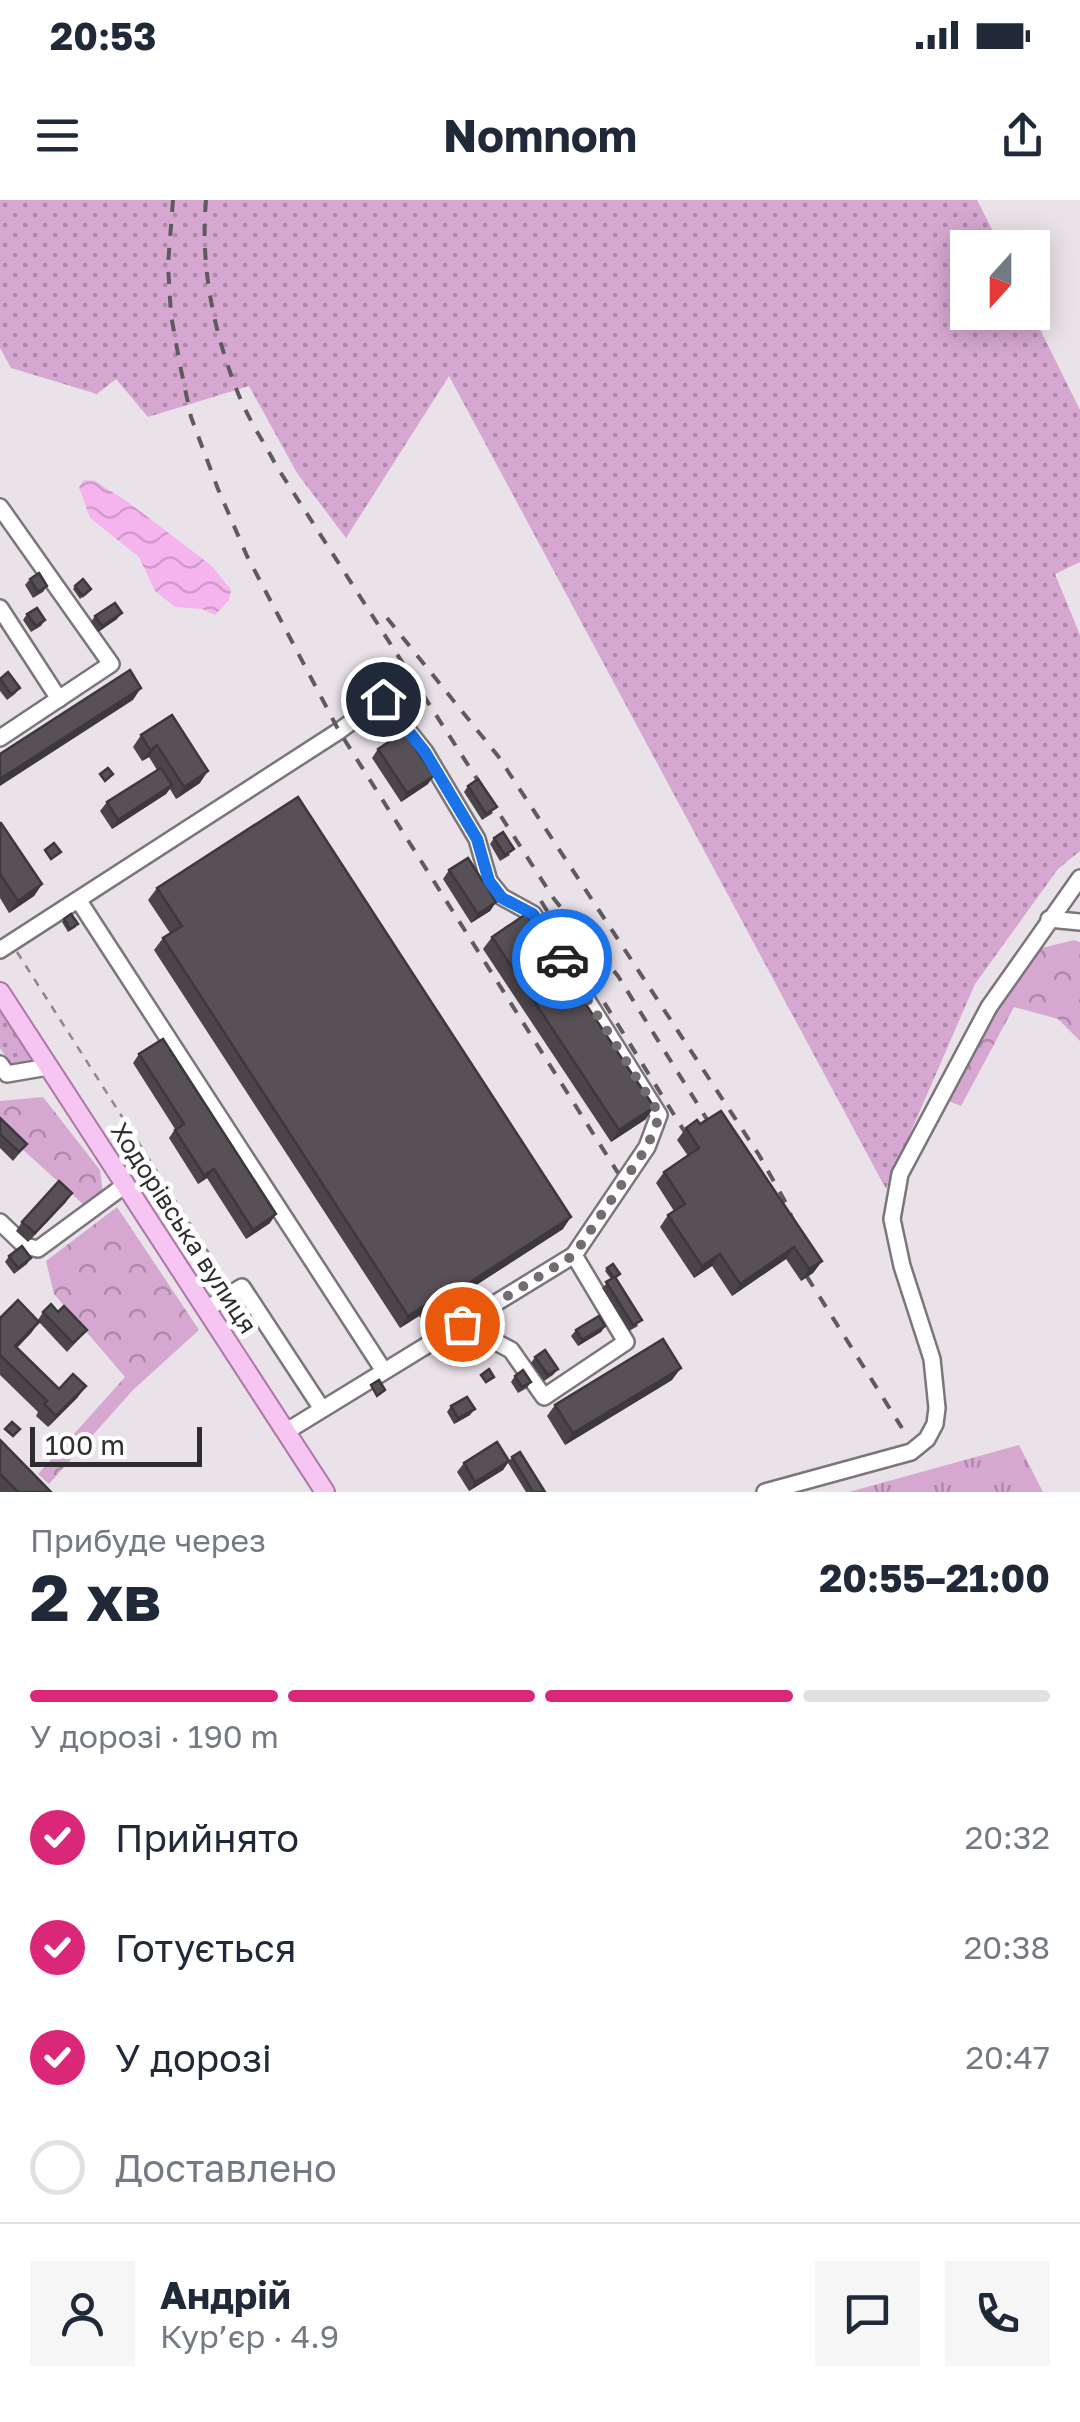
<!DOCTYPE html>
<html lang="uk">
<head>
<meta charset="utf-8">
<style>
  :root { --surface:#fff; --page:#f6f6f7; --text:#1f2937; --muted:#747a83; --line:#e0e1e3; --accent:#db2777 }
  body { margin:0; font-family:"Golos Text",sans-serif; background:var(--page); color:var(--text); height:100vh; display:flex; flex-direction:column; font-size:38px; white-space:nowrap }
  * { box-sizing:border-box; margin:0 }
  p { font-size:32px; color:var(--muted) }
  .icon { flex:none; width:55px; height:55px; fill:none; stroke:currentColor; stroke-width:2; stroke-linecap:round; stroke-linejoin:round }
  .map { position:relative; height:1292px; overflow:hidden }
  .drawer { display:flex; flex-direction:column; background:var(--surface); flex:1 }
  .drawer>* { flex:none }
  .needle { width:65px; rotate:201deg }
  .buttons { position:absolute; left:950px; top:30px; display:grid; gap:20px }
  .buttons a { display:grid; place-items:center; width:100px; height:100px; border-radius:0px; background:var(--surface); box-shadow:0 5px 25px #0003; font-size:50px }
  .scale { position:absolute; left:30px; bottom:25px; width:172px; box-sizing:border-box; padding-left:10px; border:5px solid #2f2c2f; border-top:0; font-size:28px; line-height:35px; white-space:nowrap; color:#2f2c2f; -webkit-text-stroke:8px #fff; paint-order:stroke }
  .pin { position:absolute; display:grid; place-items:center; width:85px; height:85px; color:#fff; margin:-42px; border:5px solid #fff; border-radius:50%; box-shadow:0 2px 10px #0007 }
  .courier { position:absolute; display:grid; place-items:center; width:100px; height:100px; margin:-50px; border:8px solid #1a73e8; border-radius:50%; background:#fff; color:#222; box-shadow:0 2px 12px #0007 }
  .summary em { font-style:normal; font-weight:700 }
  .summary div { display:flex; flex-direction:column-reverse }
  .summary { display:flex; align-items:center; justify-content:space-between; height:170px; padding:0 30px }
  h1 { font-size:65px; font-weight:700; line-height:75px }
  .bar { display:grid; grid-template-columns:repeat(4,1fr); gap:15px 10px; align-content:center; height:120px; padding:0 30px }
  .bar i { height:12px; border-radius:8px; background:var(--line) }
  .bar .active { background:var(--accent) }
  .bar p { grid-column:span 4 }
  .line { display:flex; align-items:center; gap:25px; padding:0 30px; border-top:2px solid var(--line) }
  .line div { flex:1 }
  .round { display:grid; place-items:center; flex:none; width:105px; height:105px; border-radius:0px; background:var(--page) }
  ol { padding:0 30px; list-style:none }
  li { display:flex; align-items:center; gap:30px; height:110px }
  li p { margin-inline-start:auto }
  li .icon { padding:10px; border-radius:50%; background:var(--accent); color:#fff; stroke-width:4 }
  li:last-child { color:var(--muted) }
  li i { width:55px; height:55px; border:5px solid var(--line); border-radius:50% }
  .status { display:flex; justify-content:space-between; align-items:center; height:70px; padding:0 50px; background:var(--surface); direction:ltr }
  .status svg { height:28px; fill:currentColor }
  header { display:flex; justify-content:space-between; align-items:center; height:130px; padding:0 30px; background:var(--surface); font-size:45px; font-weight:700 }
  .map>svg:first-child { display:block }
</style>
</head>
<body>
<div class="status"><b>20:53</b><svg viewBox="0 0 49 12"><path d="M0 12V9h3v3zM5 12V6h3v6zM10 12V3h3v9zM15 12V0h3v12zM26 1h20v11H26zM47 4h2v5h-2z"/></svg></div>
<header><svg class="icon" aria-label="menu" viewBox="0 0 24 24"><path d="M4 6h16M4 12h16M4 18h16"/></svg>Nomnom<svg class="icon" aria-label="share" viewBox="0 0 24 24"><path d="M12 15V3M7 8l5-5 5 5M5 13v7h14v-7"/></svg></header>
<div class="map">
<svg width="1080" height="1292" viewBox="0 0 1080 1292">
  <defs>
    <pattern id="grass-dots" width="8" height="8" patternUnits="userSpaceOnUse" patternTransform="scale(2.5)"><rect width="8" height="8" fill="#d6a8d1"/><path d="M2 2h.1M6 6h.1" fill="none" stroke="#ae89aa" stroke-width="1.8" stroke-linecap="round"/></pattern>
    <pattern id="forest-crowns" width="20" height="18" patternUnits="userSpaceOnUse" patternTransform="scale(2.5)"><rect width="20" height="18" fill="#d6a8d1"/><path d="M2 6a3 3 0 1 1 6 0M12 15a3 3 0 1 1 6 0" fill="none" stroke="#ae89aa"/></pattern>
    <pattern id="park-tufts" width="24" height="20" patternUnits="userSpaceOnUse" patternTransform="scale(2.5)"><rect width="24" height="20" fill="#d6a8d1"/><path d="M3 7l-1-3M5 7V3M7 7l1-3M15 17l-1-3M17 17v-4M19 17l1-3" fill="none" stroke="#ae89aa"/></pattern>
    <pattern id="water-waves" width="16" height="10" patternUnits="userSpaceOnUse" patternTransform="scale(2.5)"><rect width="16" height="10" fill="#f5b4ee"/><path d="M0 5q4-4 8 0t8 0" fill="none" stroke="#d29bcc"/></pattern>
  </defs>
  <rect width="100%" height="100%" fill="#eae2e9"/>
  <g fill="url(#grass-dots)">
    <polygon points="0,0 977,0 1001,47 968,48 968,112 1032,113 1080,210 1080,362 1055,374 1080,435 1080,651 1058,669 975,784 886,989 449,176 346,338 297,273 249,186 148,217 116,179 97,194 11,168 0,148"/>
    <polygon points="0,812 32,860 29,865 12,866 0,848"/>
  </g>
  <g fill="url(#forest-crowns)">
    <polygon points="1074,740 1080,742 1080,841 1058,819 1014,807 961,906 946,900 999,804 1038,749"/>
    <polygon points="43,897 100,970 103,993 85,1006 0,929 0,901"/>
    <polygon points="117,1007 199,1130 133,1190 49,1284 38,1274 125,1177 54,1094 46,1061"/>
  </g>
  <polygon fill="url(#park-tufts)" points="1019,1245 1043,1292 849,1292"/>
  <polygon fill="url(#water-waves)" points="84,280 95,281 128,302 212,366 231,390 229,400 215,415 202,409 175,407 155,391 139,357 90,318 79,287"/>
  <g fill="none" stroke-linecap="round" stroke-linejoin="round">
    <g stroke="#7c757b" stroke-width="20">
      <g id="minor">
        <polyline points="0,307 111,464 0,538"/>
        <polyline points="0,408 59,499"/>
        <polyline points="79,701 384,1171"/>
        <polyline points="1049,719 1080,722"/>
        <polyline points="0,750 339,531 383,499 425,552 477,639 489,681 502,697 533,714 659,915 647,947 574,1055 287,1231"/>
        <polyline points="0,864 7,874 48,867"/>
        <polyline points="0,1022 25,1046 38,1049 125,985"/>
        <polyline points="208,1108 242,1087 322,1209"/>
        <polyline points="462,1124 511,1150 544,1197 626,1142 574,1055"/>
        <polyline points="765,1292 911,1252 927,1239 935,1224 937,1208 932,1159 902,1066 892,1019 900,974 989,807 1080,678"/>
      </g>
    </g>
    <g stroke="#ac77a7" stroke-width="22">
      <polyline id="major" points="0,792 325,1292"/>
    </g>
    <polyline stroke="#8d888d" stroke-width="2.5" stroke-dasharray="8 8" stroke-linecap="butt" points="17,752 228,1083"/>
    <use href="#minor" stroke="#fff" stroke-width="15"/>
    <use href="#major" stroke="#f6c5f1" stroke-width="18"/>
    <g stroke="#5e5a5e" stroke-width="4" stroke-dasharray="12 12" stroke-linecap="butt">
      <polyline points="173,0 168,65 171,115 180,165 191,217 218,289 247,356 339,531 618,973"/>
      <path d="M206 0C200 68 214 135 240 198 250 222 265 244 277 267L554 699 618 776 721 942"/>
      <polyline points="387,418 498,556 759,955 786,1003 801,1041"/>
      <polyline points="541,701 686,934"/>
      <polyline points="794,1056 902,1228"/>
    </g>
  </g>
  <g fill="#4b454a">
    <polygon points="30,379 47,386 43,392 33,398 25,385"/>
    <polygon points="75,386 91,389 80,399 73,389"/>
    <polygon points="27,414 45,420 41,426 31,432 23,420"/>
    <polygon points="95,416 117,419 98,432 91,422"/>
    <polygon points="0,478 20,488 15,494 7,500 0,491"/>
    <polygon points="172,515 200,583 176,599 170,589 166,594 112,629 100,611 107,602 157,570 149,557 142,561 133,547 141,535"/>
    <polygon points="378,549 428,584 401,602 372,558"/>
    <polygon points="468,586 493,613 482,620 464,592"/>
    <polygon points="0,623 42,684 34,696 9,713 0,698"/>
    <polygon points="494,638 510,655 500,661 490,644"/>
    <polygon points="449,670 496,702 490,711 471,723 443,679"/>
    <polygon points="157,688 563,1029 422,1120 419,1116 400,1128 154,750 163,738 170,733 148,700"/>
    <polygon points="64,719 76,727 68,732 62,722"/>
    <polygon points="492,737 646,919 611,942 483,749"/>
    <polygon points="139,854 270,1023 246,1039 207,978 198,984 169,938 175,929 133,863"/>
    <polygon points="0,918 27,944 13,961 0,948"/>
    <polygon points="686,928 822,1061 813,1073 801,1081 786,1059 732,1096 712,1066 694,1078 660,1027 668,1015 674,1011 656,983 664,972 688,956 677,940"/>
    <polygon points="66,1002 28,1042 16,1031 22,1022"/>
    <polygon points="9,1056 31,1058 27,1064 14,1074 5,1062"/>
    <polygon points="607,1068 620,1074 615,1078 638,1126 629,1131 602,1088 611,1079 605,1071"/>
    <polygon points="43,1112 80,1138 67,1152 39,1122 31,1133 17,1148 59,1189 86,1186 77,1198 48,1227 36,1216 38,1212 0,1175 0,1118 38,1120"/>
    <polygon points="605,1126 601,1132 578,1146 571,1136 576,1130"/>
    <polygon points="535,1157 558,1169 553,1175 544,1181 531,1163"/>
    <polygon points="515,1176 531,1182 527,1188 518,1193 511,1182"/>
    <polygon points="672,1180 565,1245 547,1216 555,1205"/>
    <polygon points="451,1206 470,1215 454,1224 447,1212"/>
    <polygon points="0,1240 51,1292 0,1292"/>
    <polygon points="512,1257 545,1292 526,1292 508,1263"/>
    <polygon points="509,1261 503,1270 469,1291 457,1272 464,1263"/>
  </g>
  <g fill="#3d383c">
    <polygon points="122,413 117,419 98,432 102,426"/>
    <polygon points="141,488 133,500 0,586 0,579"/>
    <polygon points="157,545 149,557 142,561 150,550"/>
    <polygon points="208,571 200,583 176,599 184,587"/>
    <polygon points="434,576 428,584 401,602 407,593"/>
    <polygon points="172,585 166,594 112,629 118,620"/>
    <polygon points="42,684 34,696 9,713 18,701"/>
    <polygon points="496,702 490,711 471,723 478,714"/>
    <polygon points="654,907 646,919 611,942 619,930"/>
    <polygon points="214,969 207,978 198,984 204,975"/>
    <polygon points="72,993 66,1002 28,1042 35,1033"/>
    <polygon points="276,1014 270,1023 246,1039 253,1030"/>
    <polygon points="571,1017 563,1029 422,1120 430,1108"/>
    <polygon points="794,1047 786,1059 732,1096 740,1084"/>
    <polygon points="720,1054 712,1066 694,1078 702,1066"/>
    <polygon points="822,1061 813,1073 801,1081 809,1069"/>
    <polygon points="427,1104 419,1116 400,1128 408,1116"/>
    <polygon points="39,1122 31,1133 7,1158 15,1146"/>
    <polygon points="605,1126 601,1132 578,1146 582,1140"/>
    <polygon points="681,1168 672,1180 565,1245 573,1233"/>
    <polygon points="86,1186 77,1198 48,1227 56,1216"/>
    <polygon points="475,1209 470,1215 454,1224 458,1218"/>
    <polygon points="509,1261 503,1270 469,1291 475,1282"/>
  </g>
  <g fill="#575056" stroke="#3d383c" stroke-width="2.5">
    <polygon points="39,373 47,386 38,392 30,379"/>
    <polygon points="83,379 91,389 83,396 75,386"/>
    <polygon points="115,403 122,413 102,426 95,416"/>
    <polygon points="37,408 45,420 36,426 27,414"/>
    <polygon points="130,470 141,488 0,579 0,554"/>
    <polygon points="8,472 20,488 11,494 0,479"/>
    <polygon points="172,515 208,571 184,587 157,545 150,550 141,535"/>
    <polygon points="404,532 434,576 407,593 378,549"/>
    <polygon points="108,568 113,574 105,581 100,574"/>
    <polygon points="161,568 172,585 118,620 107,602"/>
    <polygon points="478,579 497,607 486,614 468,586"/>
    <polygon points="298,597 571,1017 430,1108 427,1104 408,1116 163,738 182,726 157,688"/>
    <polygon points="0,623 1,623 42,684 18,701 0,674"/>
    <polygon points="503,632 514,649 505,655 494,638"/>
    <polygon points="54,643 61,652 51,659 45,650"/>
    <polygon points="468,658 496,702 478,714 449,670"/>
    <polygon points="71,714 78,724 70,729 64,719"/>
    <polygon points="526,714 654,907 619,930 492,737"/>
    <polygon points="163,839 276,1014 253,1030 214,969 204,975 175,930 184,924 139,854"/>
    <polygon points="721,911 822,1061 809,1069 794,1047 740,1084 720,1054 702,1066 668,1015 685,1004 664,972 699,948 686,928 697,920 700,924"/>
    <polygon points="0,918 27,944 19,952 0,934"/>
    <polygon points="59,981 72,993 35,1033 22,1022"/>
    <polygon points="22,1046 31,1058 18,1068 9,1056"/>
    <polygon points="613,1064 620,1074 614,1078 607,1068"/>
    <polygon points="615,1077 642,1120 633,1125 606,1082"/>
    <polygon points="18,1100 39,1122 15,1146 59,1189 73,1174 86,1186 56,1216 44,1204 47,1201 0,1155 0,1118"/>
    <polygon points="51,1104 58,1112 64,1106 87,1130 73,1143 43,1112"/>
    <polygon points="599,1116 605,1126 582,1140 576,1130"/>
    <polygon points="663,1139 681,1168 573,1233 555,1205"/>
    <polygon points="545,1150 558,1169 548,1175 535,1157"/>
    <polygon points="489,1169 494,1177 486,1182 481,1175"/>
    <polygon points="523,1170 531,1182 522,1187 515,1176"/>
    <polygon points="379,1180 385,1190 377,1196 371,1185"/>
    <polygon points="467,1197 475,1209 458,1218 451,1206"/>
    <polygon points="12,1222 20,1229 13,1236 5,1229"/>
    <polygon points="0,1240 51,1292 18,1292 0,1274"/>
    <polygon points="497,1242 509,1261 475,1282 464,1263"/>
    <polygon points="520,1252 545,1292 533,1292 512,1257"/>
  </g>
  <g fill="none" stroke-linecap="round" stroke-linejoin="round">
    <polyline stroke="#706c70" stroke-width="10" stroke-dasharray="0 18" points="462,1124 574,1055 647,947 660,915 562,759"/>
    <polyline stroke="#1a73e8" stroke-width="12" points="383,499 425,552 477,639 489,681 502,698 533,714 562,759"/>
  </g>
  <g text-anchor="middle" stroke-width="10" stroke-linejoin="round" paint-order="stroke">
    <g font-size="25" fill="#2f2c2f" stroke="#fff">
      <text transform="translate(184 1028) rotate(57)" y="9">Ходорівська вулиця</text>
    </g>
  </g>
</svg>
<div class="buttons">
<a><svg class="needle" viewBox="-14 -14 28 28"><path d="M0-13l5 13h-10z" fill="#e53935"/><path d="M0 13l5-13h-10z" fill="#747a83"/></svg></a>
</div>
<div class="scale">100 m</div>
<div class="pin" style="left:462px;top:1124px;background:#ea580c"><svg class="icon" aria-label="bag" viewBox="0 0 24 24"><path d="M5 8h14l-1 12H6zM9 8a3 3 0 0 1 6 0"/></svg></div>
<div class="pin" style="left:383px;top:499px;background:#1f2937"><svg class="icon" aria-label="home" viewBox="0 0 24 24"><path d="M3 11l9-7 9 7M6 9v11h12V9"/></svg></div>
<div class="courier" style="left:562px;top:759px"><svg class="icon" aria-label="car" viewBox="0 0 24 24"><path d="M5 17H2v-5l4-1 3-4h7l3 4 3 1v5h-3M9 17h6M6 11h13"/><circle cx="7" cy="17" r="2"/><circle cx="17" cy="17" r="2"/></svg></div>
</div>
<section class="drawer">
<div class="summary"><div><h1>2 хв</h1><p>Прибуде через</p></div><em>20:55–21:00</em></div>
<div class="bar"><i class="active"></i><i class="active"></i><i class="active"></i><i></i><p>У дорозі · 190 m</p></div>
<ol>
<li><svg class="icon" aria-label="check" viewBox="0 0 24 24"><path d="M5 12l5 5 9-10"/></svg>Прийнято<p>20:32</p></li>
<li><svg class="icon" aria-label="check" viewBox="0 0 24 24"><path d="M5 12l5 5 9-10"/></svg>Готується<p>20:38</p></li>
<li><svg class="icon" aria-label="check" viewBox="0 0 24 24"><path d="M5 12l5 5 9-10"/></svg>У дорозі<p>20:47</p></li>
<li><i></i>Доставлено</li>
</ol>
<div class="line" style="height:180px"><a class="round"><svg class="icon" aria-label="person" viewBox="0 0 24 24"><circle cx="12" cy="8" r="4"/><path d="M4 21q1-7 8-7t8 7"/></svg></a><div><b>Андрій</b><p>Кур’єр · 4.9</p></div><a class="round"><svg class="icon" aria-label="chat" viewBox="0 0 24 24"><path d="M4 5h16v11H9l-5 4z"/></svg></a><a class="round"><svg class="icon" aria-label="phone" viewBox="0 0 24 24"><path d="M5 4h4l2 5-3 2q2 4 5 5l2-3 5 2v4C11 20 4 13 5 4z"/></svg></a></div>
</section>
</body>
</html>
